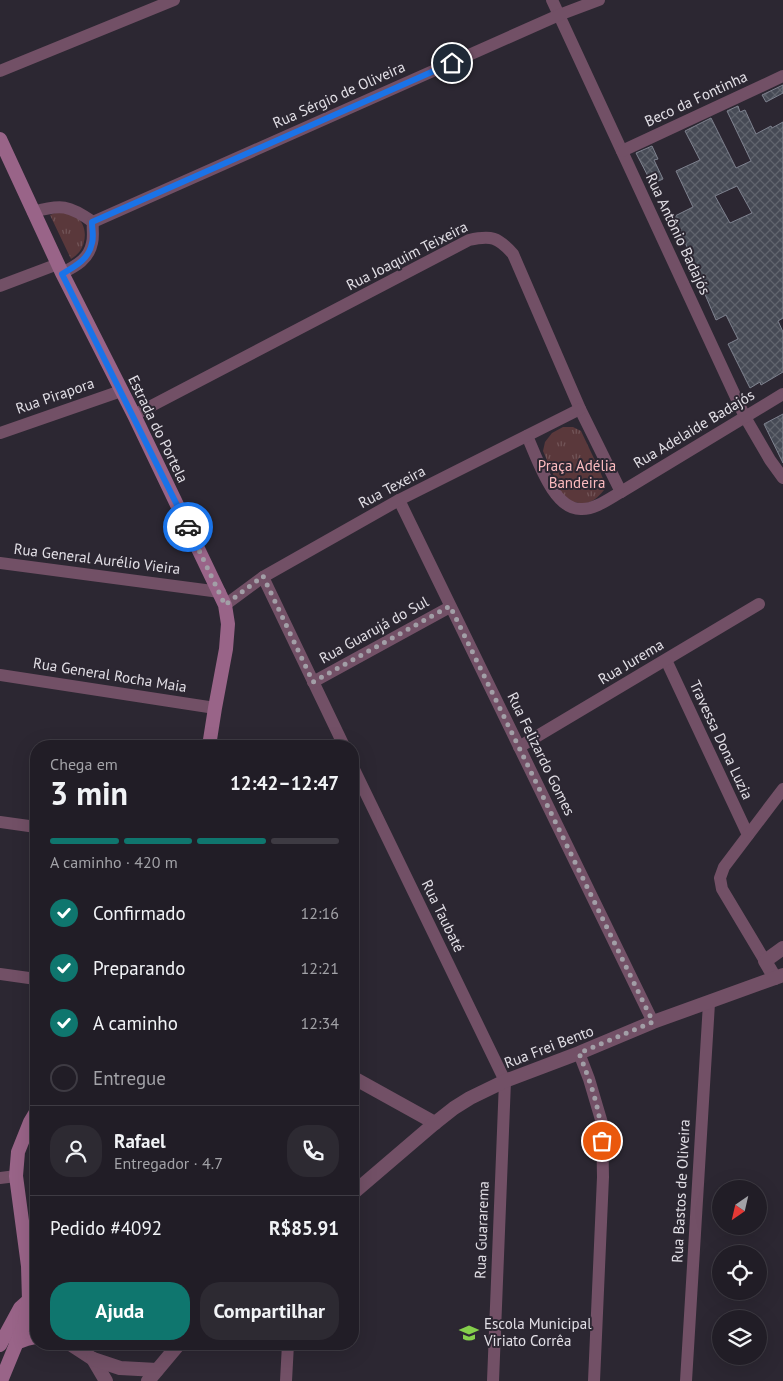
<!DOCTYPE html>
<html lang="pt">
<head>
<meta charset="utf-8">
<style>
  :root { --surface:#211d26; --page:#2d2a32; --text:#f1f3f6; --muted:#a2a2a7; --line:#3e3b43; --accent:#0f766e }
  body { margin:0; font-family:"PT Sans",sans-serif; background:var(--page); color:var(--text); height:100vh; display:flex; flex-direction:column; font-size:19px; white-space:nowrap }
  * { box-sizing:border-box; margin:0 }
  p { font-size:16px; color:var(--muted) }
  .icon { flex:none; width:28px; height:28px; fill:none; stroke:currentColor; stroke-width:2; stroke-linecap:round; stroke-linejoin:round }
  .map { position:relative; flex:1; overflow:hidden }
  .panel { position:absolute; left:30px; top:740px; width:329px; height:610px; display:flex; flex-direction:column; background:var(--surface); border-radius:20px; box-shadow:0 5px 20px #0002,0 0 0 1px var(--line) }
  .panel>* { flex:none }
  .needle { width:32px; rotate:214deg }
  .controls { position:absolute; left:712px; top:1180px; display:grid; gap:10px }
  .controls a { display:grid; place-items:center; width:55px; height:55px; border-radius:50%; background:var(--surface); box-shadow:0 5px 20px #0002,0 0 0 1px var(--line); font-size:25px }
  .pin { position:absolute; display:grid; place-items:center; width:42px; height:42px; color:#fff; margin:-21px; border:2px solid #fff; border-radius:50%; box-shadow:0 1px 5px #0007 }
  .courier { position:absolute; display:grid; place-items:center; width:50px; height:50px; margin:-25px; border:4px solid #1a73e8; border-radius:50%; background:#fff; color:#222; box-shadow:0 1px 6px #0007 }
  .headline em { font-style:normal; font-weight:600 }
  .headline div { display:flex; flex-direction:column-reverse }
  .headline { display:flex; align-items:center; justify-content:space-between; height:85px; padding:0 20px }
  h1 { font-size:32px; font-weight:600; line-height:38px }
  .bar { display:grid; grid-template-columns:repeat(4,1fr); gap:8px 5px; align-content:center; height:60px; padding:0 20px }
  .bar i { height:6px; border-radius:4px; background:var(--line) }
  .bar .current { background:var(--accent) }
  .bar p { grid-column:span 4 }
  .line { display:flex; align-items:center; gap:12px; padding:0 20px; border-top:1px solid var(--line) }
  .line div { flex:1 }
  .round { display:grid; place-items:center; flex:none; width:52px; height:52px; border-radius:20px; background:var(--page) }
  ol { padding:0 20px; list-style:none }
  li { display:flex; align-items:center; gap:15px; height:55px }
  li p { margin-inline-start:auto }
  li .icon { padding:5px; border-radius:50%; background:var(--accent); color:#fff; stroke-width:4 }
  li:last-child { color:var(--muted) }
  li i { width:28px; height:28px; border:2px solid var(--line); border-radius:50% }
  .cta { display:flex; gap:10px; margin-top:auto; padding:10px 20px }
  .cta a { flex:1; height:58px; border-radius:20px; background:var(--accent); color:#fff; font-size:20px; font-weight:600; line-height:58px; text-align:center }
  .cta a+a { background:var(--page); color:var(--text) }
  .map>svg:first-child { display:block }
</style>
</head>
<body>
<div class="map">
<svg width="783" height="1381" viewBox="0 0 783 1381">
  <defs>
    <pattern id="park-tufts" width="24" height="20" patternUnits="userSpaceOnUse" patternTransform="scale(1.25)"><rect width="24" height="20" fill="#5a383b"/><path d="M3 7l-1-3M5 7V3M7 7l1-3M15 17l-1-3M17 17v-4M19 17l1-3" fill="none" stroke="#715457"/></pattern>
    <pattern id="building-cross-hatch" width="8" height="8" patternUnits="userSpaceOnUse" patternTransform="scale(1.25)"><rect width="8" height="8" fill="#464a55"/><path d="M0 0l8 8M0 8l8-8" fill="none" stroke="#60646d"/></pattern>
  </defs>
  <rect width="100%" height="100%" fill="#2c2732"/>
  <g fill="url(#park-tufts)">
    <path d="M60 211C65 213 72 214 76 217 87 224 87 241 80 251 78 254 74 257 71 259L50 215Z"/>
    <path d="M563 427H573L581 431 599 469 604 481V490C591 506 586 504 567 501L560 490 543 451 545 442 552 433Z"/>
  </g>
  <g fill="url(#building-cross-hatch)" stroke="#7e828f" fill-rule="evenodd">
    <polygon points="783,85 783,93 766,102 762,95"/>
    <path d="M738 106 740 112 745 110 756 134 771 126 772 128 783 122V318L778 321 783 332V372L761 385 760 382 750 388 728 344 738 339 726 315 716 320 686 250 688 249 673 217 693 207 676 171 700 160 685 131 711 118 736 168 751 161 727 111ZM737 186 752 213 730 223 715 196Z"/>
    <polygon points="652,146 658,159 654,160 663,179 652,184 636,153"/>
    <polygon points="783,414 783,463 764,424"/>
  </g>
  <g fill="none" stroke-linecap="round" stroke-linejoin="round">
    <g stroke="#725066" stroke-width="12">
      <polyline points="552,0 745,417 770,460 783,478"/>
      <polyline points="0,71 174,0"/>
      <polyline points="622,151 783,76"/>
      <path d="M33 212C61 204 69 205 93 222"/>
      <polyline points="93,222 559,15 599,0"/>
      <path d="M62 273C76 266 89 259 92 243 94 236 92 229 93 222"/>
      <polyline points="0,286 58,264"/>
      <path d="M134 415 469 240C491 235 498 237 513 254L580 409 621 492"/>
      <polyline points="0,433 121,391"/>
      <path d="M527 436C537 457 553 511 582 509 596 509 610 498 621 492L783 394"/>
      <polyline points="399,500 653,1022"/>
      <polyline points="0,563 220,592"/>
      <polyline points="263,577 344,746"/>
      <polyline points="225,605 263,577 399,500 580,409"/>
      <polyline points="666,660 748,835"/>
      <polyline points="0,675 215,708"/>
      <polyline points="313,682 450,607"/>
      <polyline points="519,747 759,604"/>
      <polyline points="352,765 505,1081 493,1381"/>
      <polyline points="0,822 36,827"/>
      <polyline points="765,961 722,889 720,878 724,867 783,789"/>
      <polyline points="0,974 36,979"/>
      <polyline points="579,1053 589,1079 602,1123 603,1177 594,1381"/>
      <polyline points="0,1178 16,1176"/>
      <polyline points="286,1381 288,1344"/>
      <polyline points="686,1381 709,1003"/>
    </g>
    <g stroke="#725066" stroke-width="14">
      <polyline points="775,978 765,961 783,948"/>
      <polyline points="352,1077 435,1123"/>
      <polyline points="352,1194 435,1123 454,1108 470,1098 505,1081 579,1053 653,1022 783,975"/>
      <polyline points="70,1344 93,1359 106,1381"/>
      <polyline points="93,1359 120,1368 157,1370"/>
      <polyline points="148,1381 179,1344"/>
    </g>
    <g stroke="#996488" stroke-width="14">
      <polyline points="0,139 62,273 134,415 225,605 228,624 226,649 215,708 209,746"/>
      <polyline points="16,1343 27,1339 36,1337"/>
      <polyline points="0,1345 20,1308 29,1300"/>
      <polyline points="1,1381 24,1325 29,1300 28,1266 16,1176 18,1152 30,1122 36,1112"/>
    </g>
  </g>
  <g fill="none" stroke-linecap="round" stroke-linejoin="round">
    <path stroke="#a29fa7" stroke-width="5" stroke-dasharray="0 9" d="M188 527 225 605 263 576 313 682 450 606 653 1022 579 1053C590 1081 601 1111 602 1141"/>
    <path stroke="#1a73e8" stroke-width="6" d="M188 527 62 274C76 266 89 259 92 243 94 237 92 229 92 222L452 63"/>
  </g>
  <defs>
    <g id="school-bare" transform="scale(1.5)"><path d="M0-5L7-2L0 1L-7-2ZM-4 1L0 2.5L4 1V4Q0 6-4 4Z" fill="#85cf4c" stroke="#2c2732" stroke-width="2.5" paint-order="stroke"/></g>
  </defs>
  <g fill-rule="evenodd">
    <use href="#school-bare" x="469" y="1333"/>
  </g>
  <g text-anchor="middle" stroke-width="4" stroke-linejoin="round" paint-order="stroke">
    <g font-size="15" fill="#e2dfe6" stroke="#2c2732">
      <text transform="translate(339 95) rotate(-24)" y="5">Rua Sérgio de Oliveira</text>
      <text transform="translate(696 99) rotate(-25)" y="5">Beco da Fontinha</text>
      <text transform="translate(678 234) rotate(65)" y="5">Rua Antônio Badajós</text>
      <text transform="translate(407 256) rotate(-27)" y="5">Rua Joaquim Teixeira</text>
      <text transform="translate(55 396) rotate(-19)" y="5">Rua Pirapora</text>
      <text transform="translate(158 429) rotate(64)" y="5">Estrada do Portela</text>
      <text transform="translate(694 429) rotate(-31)" y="5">Rua Adelaide Badajós</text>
      <text transform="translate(392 487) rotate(-28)" y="5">Rua Texeira</text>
      <text transform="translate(97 559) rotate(7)" y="5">Rua General Aurélio Vieira</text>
      <text transform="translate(374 630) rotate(-29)" y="5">Rua Guarujá do Sul</text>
      <text transform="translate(631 662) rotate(-31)" y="5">Rua Jurema</text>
      <text transform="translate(110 675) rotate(9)" y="5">Rua General Rocha Maia</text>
      <text transform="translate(721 740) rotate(65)" y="5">Travessa Dona Luzia</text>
      <text transform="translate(541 754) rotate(64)" y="5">Rua Felizardo Gomes</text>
      <text transform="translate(443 916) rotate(64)" y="5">Rua Taubaté</text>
      <text transform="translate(549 1047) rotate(-21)" y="5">Rua Frei Bento</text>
      <text transform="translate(681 1191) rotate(-87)" y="5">Rua Bastos de Oliveira</text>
      <text transform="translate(482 1230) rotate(-88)" y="5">Rua Guararema</text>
    </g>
    <g font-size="15" fill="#fcbbbf" stroke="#2c2732">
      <text x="577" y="471">Praça Adélia<tspan x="577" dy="17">Bandeira</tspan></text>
    </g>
    <g font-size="15" fill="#e2dfe6" stroke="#2c2732" text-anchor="start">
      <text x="484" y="1329">Escola Municipal<tspan x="484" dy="17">Viriato Corrêa</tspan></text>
    </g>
  </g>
</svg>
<div class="controls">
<a><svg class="needle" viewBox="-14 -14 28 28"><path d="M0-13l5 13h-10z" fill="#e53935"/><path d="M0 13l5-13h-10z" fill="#a2a2a7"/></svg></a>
<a><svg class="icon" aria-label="locate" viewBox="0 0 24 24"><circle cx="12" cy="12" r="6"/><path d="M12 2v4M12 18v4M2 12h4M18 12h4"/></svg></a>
<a><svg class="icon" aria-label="layers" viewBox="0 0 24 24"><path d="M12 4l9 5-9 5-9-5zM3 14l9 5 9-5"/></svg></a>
</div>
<div class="pin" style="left:602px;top:1141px;background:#ea580c"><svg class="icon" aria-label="bag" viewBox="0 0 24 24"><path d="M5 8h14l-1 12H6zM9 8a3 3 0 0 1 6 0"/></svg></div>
<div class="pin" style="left:452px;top:63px;background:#1f2937"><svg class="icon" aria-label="home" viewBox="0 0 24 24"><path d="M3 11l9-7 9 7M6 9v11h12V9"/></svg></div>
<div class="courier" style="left:188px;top:527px"><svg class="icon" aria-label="car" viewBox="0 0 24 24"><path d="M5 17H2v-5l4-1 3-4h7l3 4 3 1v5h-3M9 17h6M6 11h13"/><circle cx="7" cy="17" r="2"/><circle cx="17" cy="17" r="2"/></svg></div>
<section class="panel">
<div class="headline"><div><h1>3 min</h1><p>Chega em</p></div><em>12:42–12:47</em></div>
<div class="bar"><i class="current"></i><i class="current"></i><i class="current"></i><i></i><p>A caminho · 420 m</p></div>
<ol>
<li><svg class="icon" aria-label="check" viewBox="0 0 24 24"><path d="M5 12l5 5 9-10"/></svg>Confirmado<p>12:16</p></li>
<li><svg class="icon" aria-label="check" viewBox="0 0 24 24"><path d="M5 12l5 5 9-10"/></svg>Preparando<p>12:21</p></li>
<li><svg class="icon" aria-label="check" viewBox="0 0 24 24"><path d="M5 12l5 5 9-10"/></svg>A caminho<p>12:34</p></li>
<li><i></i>Entregue</li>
</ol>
<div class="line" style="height:90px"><a class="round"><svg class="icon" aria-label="person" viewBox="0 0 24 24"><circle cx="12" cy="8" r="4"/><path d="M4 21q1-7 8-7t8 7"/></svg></a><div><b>Rafael</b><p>Entregador · 4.7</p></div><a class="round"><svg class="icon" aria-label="phone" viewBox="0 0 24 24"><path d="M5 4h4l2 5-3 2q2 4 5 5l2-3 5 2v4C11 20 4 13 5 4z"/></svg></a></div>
<div class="line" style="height:65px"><div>Pedido #4092</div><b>R$85.91</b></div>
<div class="cta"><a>Ajuda</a><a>Compartilhar</a></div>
</section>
</div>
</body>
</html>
